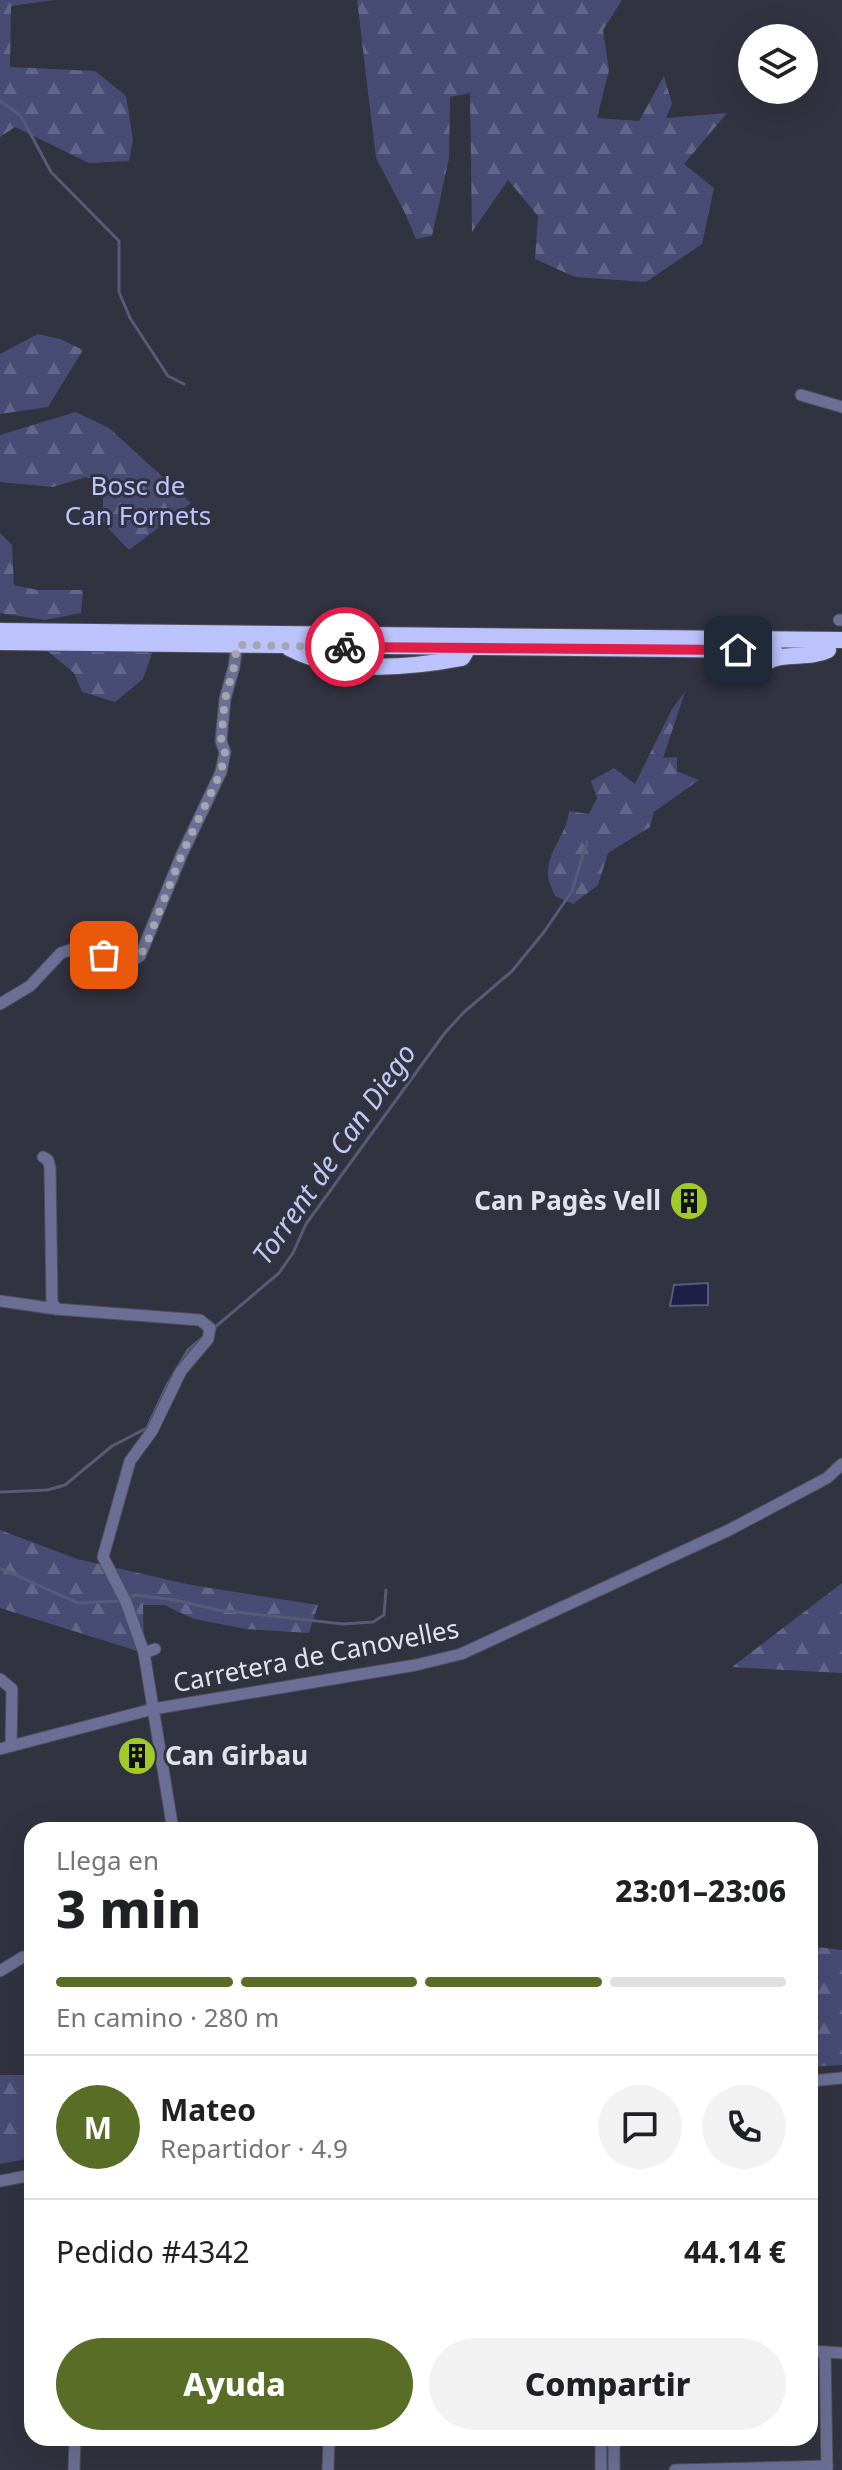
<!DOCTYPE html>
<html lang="es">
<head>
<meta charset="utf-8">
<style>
  :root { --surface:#fff; --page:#f2f2f2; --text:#202124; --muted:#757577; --line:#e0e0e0; --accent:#5a6d27 }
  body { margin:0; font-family:"Noto Sans",sans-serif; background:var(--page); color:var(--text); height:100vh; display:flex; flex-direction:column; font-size:30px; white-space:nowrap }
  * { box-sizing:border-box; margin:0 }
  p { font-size:26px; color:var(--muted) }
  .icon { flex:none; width:44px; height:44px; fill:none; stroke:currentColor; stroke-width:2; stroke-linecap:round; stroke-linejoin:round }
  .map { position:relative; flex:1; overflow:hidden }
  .details { position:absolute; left:24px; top:1822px; width:794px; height:624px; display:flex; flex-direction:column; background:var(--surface); border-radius:24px; box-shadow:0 8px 32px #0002 }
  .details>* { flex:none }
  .controls { position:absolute; left:738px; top:24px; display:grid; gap:16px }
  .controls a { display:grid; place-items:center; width:80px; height:80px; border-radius:50%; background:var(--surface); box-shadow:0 8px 32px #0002; font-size:40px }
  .pin { position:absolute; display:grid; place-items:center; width:68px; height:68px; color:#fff; margin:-34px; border-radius:16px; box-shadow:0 4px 12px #0006 }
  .courier { position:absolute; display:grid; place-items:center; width:80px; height:80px; margin:-40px; border:6px solid #e11d48; border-radius:50%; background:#fff; color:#222; box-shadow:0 2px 10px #0007 }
  .summary em { font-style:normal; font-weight:800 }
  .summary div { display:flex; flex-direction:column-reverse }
  .summary { display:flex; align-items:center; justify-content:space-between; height:136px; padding:0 32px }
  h1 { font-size:52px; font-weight:800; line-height:60px }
  .bar { display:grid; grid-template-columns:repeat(4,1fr); gap:12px 8px; align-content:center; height:96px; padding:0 32px }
  .bar i { height:10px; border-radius:6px; background:var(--line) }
  .bar .current { background:var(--accent) }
  .bar p { grid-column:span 4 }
  .line { display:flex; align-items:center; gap:20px; padding:0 32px; border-top:2px solid var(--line) }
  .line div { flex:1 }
  .round { display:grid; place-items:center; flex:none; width:84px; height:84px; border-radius:42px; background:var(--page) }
  .cta { display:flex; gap:16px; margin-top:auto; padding:16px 32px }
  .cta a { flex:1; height:92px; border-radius:48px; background:var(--accent); color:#fff; font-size:32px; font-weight:800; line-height:92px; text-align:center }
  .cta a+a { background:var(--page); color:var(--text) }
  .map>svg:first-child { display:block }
</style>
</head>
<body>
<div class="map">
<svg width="842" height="2470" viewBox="0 0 842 2470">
  <defs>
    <pattern id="forest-firs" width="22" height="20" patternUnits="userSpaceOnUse" patternTransform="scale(2)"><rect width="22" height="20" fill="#484c75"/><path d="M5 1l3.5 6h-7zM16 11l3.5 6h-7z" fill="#626689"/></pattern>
  </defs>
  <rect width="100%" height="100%" fill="#323340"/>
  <g fill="url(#forest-firs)">
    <polygon points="0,0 54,0 11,6 10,67 95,71 126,96 133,140 129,161 89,163 15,127 0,137"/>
    <polygon points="357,0 622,0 603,30 609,70 597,118 639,121 664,76 672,104 666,118 727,113 684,164 714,188 702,244 646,282 575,277 535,259 538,216 508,180 472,232 470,93 450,97 449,158 432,236 416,239 404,211 376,158"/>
    <polygon points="38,334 60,339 83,350 48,407 0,414 0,354"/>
    <polygon points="76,412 109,428 191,503 129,550 103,523 103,485 86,477 53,487 0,482 0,435"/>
    <polygon points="0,533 12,545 14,585 37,590 83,590 81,613 45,620 0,613"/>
    <polygon points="45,649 153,650 143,679 115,702 82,692 74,673"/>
    <path d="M685 692 663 758 677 757V771L699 780 654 812 650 827 608 853 598 885 573 904 555 896C552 889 547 879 548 871 549 849 567 834 569 811L589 814 597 798 591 781 614 768 635 784 672 709Z"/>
    <polygon points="0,1530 77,1559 191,1585 318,1605 309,1633 246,1629 194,1619 164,1605 143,1605 144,1653 0,1608"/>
    <polygon points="842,1583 842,1673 732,1667"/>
    <polygon points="810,1946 842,1950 842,2065 810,2067"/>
    <polygon points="0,2075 32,2075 32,2158 0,2164"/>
  </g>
  <polygon fill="#1e1f47" stroke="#585a78" stroke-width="2" points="708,1283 708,1305 670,1306 674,1285"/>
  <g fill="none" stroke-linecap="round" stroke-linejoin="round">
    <g stroke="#585a78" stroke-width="3">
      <polyline points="0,101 21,116 51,172 119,241 119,292 130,318 168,376 184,384"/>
      <polyline points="214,1328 279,1273 293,1253 306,1224 444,1034 463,1013 512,971 544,932 572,891 587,842"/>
      <polyline points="0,1492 47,1490 65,1485 112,1446 147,1428 167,1385 188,1350 202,1338"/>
      <polyline points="0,1568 78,1603 119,1601 136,1595 175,1600 218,1610 343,1624 373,1622 384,1615 386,1590"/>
    </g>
    <g stroke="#4e4f5b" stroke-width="13">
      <g id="minor">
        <polyline points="801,395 842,407"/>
        <polyline points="839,620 842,620"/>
        <polyline points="0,1004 30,986 61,953 76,948 132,961 140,956 182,854 221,772 225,752 221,741 225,699 234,667 237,645"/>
        <polyline points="43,1157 48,1160 50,1168 52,1302 56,1309"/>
        <polyline points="0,1301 56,1309 200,1320 210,1328 208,1339 181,1371 152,1431 130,1461 103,1557 126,1602 144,1653"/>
        <polyline points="155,1649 144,1653 173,1830"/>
        <polyline points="0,1679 12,1689 11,1746"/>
        <polyline points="0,1749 153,1709 416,1665 461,1654 729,1530 827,1478 842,1464"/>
        <polyline points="0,1971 23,1957 32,1956"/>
        <polyline points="810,2081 842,2078"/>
        <polyline points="0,2181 32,2175"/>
        <polyline points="810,2351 842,2353"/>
        <polyline points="825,2352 827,2470"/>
        <polyline points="601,2438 601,2470"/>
        <polyline points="614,2438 614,2470"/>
        <polyline points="74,2470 75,2438"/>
        <polyline points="328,2470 329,2438"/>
        <polyline points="675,2470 827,2466"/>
      </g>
    </g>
    <g stroke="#4e4f5b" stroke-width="18">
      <g id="highway">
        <polyline points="0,631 842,640"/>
        <polyline points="0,642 774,650"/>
        <path d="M289 648C338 674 409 668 462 658L468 648"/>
        <path d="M743 657H755L765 663C783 651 808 660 828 650"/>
      </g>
    </g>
    <use href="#minor" stroke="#6b6f95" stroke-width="11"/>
    <use href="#highway" stroke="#bcc2fb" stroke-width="16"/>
  </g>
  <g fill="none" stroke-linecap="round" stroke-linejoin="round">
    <polyline stroke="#a4a5ae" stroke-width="8" stroke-dasharray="0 14.4" points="104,955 132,961 140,956 147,943 182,854 221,772 225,752 221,741 225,699 234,667 237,645 345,647"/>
    <polyline stroke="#e11d48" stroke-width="10" points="345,647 738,650"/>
  </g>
  <defs>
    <g id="building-disc" transform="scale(2)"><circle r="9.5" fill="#a1c92a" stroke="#323340"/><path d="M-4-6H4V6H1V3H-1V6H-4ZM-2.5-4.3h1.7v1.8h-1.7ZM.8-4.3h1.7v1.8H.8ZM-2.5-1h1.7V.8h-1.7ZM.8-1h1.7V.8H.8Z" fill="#111"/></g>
  </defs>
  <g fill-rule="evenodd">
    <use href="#building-disc" x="689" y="1201"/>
    <use href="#building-disc" x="137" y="1756"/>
  </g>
  <g text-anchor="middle" stroke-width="6" stroke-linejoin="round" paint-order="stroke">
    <g font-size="26" fill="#bdc4ff" stroke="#323340">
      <text x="138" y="495">Bosc de<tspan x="138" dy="30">Can Fornets</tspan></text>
    </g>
    <g font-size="26" font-weight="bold" fill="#e1e2ea" stroke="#323340" text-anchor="end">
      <text x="661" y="1210">Can Pagès Vell</text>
      <text x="165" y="1765" text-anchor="start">Can Girbau</text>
    </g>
    <g font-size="26" fill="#e1e2ea" stroke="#323340">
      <text transform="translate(316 1656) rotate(-11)" y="9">Carretera de Canovelles</text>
    </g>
    <g font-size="28" font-style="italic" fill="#c3c9f5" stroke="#323340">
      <text transform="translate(334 1154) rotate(-55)" y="10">Torrent de Can Diego</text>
    </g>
  </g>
</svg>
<div class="controls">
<a><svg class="icon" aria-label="layers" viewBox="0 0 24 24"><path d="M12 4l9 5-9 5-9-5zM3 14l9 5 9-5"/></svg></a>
</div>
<div class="pin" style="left:104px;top:955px;background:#ea580c"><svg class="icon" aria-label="bag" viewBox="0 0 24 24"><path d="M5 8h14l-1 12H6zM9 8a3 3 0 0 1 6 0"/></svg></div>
<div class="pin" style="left:738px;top:650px;background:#1f2937"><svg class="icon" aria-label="home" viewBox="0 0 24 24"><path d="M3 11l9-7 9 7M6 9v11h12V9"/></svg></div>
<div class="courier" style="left:345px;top:647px"><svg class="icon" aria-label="bike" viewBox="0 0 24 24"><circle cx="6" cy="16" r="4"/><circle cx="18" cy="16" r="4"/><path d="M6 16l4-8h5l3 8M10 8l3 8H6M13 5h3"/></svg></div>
<section class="details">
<div class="summary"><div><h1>3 min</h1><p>Llega en</p></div><em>23:01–23:06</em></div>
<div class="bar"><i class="current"></i><i class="current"></i><i class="current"></i><i></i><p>En camino · 280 m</p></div>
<div class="line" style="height:144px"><b class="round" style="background:var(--accent);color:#fff">M</b><div><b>Mateo</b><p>Repartidor · 4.9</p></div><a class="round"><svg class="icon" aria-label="chat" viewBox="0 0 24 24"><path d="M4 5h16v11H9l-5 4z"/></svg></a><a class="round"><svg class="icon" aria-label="phone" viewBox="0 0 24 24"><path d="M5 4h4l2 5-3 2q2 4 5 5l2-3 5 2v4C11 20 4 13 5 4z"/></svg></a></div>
<div class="line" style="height:104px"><div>Pedido #4342</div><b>44.14 €</b></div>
<div class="cta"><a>Ayuda</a><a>Compartir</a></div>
</section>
</div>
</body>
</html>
